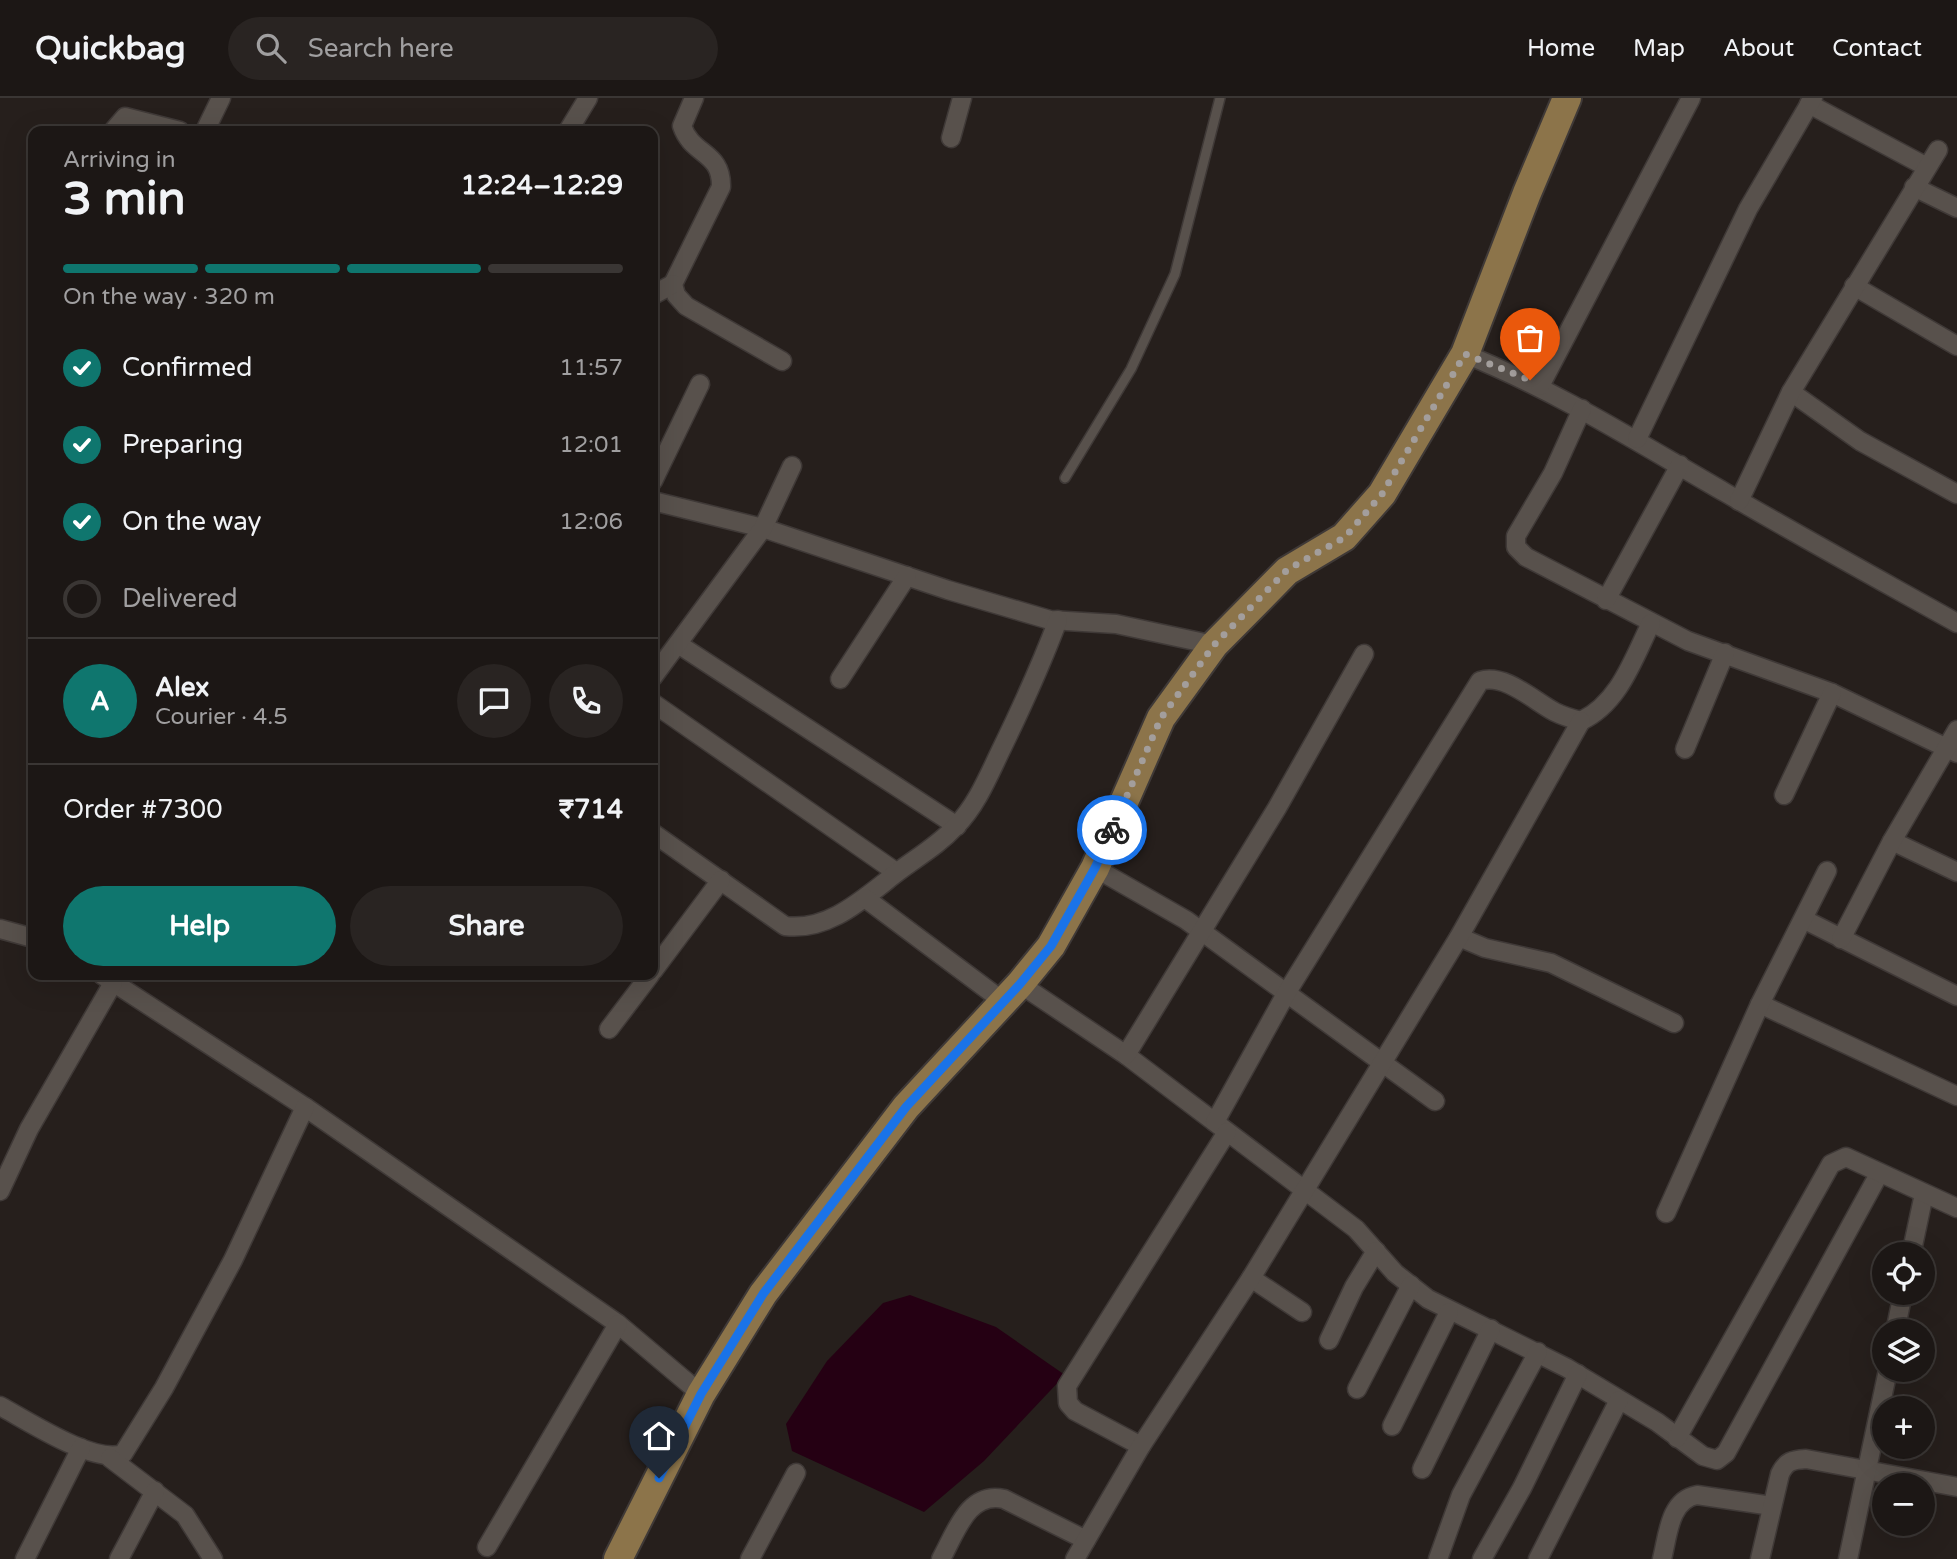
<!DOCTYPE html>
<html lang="en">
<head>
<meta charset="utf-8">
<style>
  :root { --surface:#1c1715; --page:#292422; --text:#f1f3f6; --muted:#a09fa0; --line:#3a3634; --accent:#0f766e }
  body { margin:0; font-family:"Varela Round",sans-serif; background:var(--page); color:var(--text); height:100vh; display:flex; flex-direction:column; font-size:26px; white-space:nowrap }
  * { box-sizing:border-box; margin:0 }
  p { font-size:23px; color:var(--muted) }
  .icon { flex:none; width:38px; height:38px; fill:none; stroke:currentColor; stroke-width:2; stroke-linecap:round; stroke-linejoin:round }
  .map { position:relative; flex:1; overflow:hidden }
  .details { position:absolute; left:28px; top:28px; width:630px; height:854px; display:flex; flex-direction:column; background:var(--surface); border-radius:14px; box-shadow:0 7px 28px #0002,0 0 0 2px var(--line) }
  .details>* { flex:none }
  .fabs { position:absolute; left:1872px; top:1144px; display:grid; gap:14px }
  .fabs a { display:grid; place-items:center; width:63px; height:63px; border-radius:50%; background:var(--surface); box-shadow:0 7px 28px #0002,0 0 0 2px var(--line); font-size:35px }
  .pin { position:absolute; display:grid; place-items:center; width:60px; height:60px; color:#fff; margin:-72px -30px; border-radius:50% 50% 50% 0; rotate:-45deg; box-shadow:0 0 7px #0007 }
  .pin .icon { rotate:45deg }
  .courier { position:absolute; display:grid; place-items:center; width:70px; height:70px; margin:-35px; border:5px solid #1a73e8; border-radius:50%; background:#fff; color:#222; box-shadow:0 2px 9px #0007 }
  .headline em { font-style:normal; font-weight:800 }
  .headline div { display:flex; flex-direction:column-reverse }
  .headline { display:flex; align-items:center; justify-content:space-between; height:119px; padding:0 35px }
  h1 { font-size:46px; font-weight:800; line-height:52px }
  .bar { display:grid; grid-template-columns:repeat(4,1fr); gap:10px 7px; align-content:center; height:84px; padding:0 35px }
  .bar i { height:9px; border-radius:5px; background:var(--line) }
  .bar .on { background:var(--accent) }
  .bar p { grid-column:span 4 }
  .line { display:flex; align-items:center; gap:18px; padding:0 35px; border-top:2px solid var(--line) }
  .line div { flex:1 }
  .round { display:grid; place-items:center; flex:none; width:74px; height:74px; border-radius:37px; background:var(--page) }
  ol { padding:0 35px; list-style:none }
  li { display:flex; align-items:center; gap:21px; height:77px }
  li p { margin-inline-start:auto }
  li .icon { padding:7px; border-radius:50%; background:var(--accent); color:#fff; stroke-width:4 }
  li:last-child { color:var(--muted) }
  li i { width:38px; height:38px; border:4px solid var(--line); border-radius:50% }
  .action { display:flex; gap:14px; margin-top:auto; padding:14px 35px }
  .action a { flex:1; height:80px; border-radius:42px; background:var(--accent); color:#fff; font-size:28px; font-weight:800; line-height:80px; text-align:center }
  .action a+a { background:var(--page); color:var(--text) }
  header { display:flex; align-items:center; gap:42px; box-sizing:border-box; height:98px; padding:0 35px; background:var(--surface); border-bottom:2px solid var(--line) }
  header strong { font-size:33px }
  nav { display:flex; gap:38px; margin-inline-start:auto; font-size:24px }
  .search { width:490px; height:63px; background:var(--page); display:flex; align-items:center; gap:18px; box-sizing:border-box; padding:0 24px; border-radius:38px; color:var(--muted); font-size:26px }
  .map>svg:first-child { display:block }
</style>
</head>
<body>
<header>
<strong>Quickbag</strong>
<div class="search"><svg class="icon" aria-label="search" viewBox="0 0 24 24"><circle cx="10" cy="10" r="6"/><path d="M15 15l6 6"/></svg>Search here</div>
<nav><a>Home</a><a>Map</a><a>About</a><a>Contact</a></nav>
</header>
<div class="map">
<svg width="1957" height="1461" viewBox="0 0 1957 1461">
  <rect width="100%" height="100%" fill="#261f1c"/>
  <polygon fill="#250013" points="910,1197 996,1229 1065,1277 984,1363 924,1414 792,1353 786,1326 827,1263 883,1205"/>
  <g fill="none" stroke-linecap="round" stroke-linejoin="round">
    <g stroke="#3f3937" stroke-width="12">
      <polyline id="lane" points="1065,380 1131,271 1175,176 1220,0"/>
    </g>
    <g stroke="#3f3937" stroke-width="21">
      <g id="street">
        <path d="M694 0 682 28C692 58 722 53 721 89L673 186 676 197 686 208 782 263"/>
        <polyline points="1809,6 1927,69"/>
        <polyline points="113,33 125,19 180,33"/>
        <polyline points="205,33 221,0"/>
        <polyline points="568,33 588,0"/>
        <polyline points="951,40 962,0"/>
        <polyline points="1914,89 1957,110"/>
        <polyline points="1854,188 1957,248"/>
        <polyline points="653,197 673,186"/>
        <path d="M1465 256C1561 295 1637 344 1726 395 1803 440 1880 482 1957 525"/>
        <polyline points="1540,288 1691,0"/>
        <polyline points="1791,294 1860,343 1957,396"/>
        <polyline points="1582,311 1553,375 1516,438 1516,449 1526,459 1688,543 1832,595 1957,655"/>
        <polyline points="1637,341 1748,111 1813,0"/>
        <polyline points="653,383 700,286"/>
        <polyline points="653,403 763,430 948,492 1050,522 1116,526 1214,547"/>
        <polyline points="1739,403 1791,294 1938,52"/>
        <polyline points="1606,502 1680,367"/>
        <polyline points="678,546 957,728"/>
        <polyline points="653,579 763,430 792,368"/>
        <polyline points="840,581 907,478"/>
        <polyline points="653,605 896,774"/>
        <polyline points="1685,651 1725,555"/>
        <polyline points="1784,697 1832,595"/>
        <path d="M653 735 785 828C824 833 856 807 885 784 908 764 935 751 956 728 976 708 988 679 1000 654 1021 611 1041 567 1058 522"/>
        <polyline points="1892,743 1957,774"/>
        <polyline points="1095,770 1186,822 1435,1003"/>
        <polyline points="865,800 1004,904"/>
        <polyline points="1805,822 1957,898"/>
        <polyline points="0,831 33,840"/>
        <polyline points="1459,839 1485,850 1551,865 1674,925"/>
        <polyline points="1841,841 1892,743 1957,632"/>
        <polyline points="653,873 721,782"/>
        <polyline points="102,877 305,1009 618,1226 701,1296"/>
        <polyline points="1020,886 1126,957 1356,1131 1395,1175 1428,1201 1567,1270 1657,1324 1703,1358 1717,1362 1726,1355 1879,1076"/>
        <polyline points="1760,906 1957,998"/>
        <polyline points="609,931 650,877"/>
        <polyline points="1126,957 1277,710 1364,556"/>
        <path d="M1215 1024 1287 894 1480 583C1505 575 1534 603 1555 614 1563 618 1573 621 1581 623 1619 605 1633 562 1651 525"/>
        <polyline points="0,1093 29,1031 113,885"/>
        <polyline points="1666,1115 1760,906 1827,773"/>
        <polyline points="1911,1157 1924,1096"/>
        <polyline points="1251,1180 1302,1214"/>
        <polyline points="1895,1234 1903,1195"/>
        <polyline points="1329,1242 1354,1189 1376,1153"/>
        <polyline points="1357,1291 1411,1187"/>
        <path d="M0 1308C28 1323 93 1366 123 1356L164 1290 233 1162 305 1009"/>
        <polyline points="1392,1328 1449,1214"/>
        <polyline points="1677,1340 1831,1066 1846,1059 1957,1110"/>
        <polyline points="1141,1348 1075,1313 1068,1305 1067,1288 1227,1034"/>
        <polyline points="110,1360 185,1417 213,1461"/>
        <polyline points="1422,1371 1491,1231"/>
        <polyline points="487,1449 618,1226"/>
        <polyline points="25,1461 81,1350"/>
        <polyline points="119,1461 155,1393"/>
        <polyline points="750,1461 796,1375"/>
        <path d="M941 1461C956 1434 968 1393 1004 1401L1086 1442"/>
        <polyline points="1075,1461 1141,1348 1251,1180 1459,839 1581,623"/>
        <polyline points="1438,1461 1461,1397 1538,1254"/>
        <polyline points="1482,1461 1522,1390 1578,1276"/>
        <polyline points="1538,1461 1619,1302"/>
        <path d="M1662 1461C1668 1438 1669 1402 1697 1397L1772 1408"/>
        <path d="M1760 1461 1780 1376C1786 1363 1792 1362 1806 1361L1957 1389"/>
        <polyline points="1848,1461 1888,1272"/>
      </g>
    </g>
    <g stroke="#3f3937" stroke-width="32">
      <polyline id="primary" points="618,1461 701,1296 763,1196 906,1009 1020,886 1051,848 1095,770 1161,620 1214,547 1287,473 1344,439 1382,396 1465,256 1527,95 1567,0"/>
    </g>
    <use href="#lane" stroke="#58514c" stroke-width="9"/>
    <use href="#street" stroke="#58514c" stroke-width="18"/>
    <use href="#primary" stroke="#8c744a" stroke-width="28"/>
  </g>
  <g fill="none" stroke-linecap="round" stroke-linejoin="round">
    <polyline stroke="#a39e9c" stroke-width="7" stroke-dasharray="0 12.6" points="1112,732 1161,620 1214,547 1287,472 1345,439 1382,396 1465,256 1530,282"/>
    <polyline stroke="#1a73e8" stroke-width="9" points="659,1380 701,1296 763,1196 906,1009 1020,886 1051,848 1095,770 1112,732"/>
  </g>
</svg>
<div class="fabs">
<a><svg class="icon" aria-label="locate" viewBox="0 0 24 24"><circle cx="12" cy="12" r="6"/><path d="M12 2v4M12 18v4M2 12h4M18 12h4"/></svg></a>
<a><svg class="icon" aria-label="layers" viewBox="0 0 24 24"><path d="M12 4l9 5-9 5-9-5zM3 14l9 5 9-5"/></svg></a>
<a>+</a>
<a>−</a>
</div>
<div class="pin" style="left:1530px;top:282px;background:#ea580c"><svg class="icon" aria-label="bag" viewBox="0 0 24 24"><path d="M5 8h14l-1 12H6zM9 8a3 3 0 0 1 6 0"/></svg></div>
<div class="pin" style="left:659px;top:1380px;background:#1f2937"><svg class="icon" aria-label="home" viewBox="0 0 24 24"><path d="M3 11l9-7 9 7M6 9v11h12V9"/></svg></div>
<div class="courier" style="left:1112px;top:732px"><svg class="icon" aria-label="bike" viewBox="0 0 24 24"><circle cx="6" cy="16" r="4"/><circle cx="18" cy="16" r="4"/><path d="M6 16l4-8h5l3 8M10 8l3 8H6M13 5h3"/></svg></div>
<section class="details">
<div class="headline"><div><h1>3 min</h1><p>Arriving in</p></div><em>12:24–12:29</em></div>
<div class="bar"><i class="on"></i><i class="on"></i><i class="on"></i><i></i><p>On the way · 320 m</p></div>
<ol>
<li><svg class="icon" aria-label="check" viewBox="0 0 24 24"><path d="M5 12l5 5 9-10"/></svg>Confirmed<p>11:57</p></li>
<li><svg class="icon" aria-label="check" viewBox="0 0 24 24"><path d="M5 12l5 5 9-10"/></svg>Preparing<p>12:01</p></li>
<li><svg class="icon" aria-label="check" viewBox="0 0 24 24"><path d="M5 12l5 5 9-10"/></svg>On the way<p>12:06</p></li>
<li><i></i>Delivered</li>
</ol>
<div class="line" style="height:126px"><b class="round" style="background:var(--accent);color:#fff">A</b><div><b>Alex</b><p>Courier · 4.5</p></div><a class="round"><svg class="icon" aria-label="chat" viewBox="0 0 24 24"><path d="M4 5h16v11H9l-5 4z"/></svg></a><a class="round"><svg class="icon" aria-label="phone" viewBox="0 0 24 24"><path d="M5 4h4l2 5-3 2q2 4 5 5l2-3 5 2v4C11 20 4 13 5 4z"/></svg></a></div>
<div class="line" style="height:91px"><div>Order #7300</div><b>₹714</b></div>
<div class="action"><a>Help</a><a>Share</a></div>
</section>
</div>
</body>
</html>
